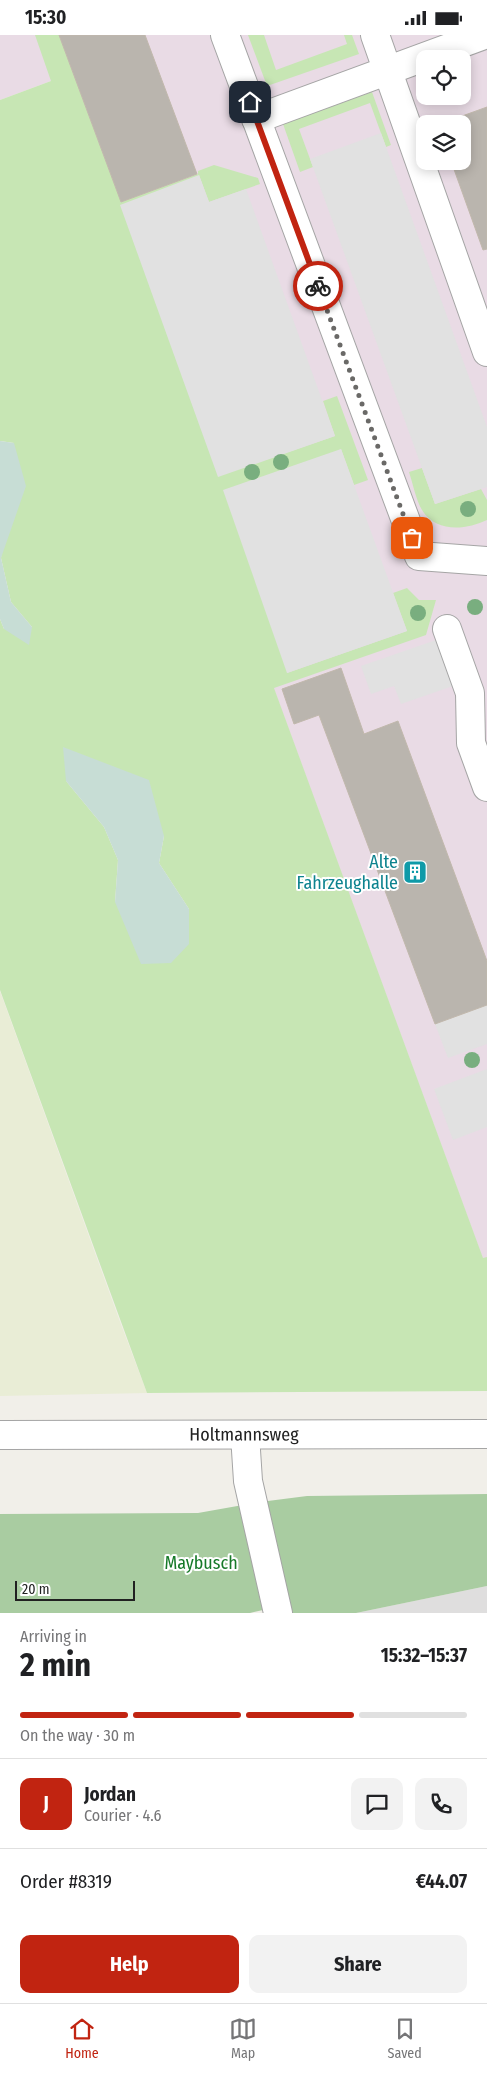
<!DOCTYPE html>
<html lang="en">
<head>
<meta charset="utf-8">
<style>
  :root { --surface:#fff; --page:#f2f2f2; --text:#202124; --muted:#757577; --line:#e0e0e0; --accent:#c12411 }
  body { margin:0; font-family:"Fira Sans Condensed",sans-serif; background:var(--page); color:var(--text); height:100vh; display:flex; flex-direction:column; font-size:19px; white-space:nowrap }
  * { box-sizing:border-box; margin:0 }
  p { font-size:16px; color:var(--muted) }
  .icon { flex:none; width:28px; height:28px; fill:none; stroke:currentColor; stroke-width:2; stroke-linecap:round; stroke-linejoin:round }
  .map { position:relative; height:1578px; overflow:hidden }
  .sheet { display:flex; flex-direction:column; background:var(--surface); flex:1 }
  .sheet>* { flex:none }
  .tools { position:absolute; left:416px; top:15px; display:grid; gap:10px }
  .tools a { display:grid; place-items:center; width:55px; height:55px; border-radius:10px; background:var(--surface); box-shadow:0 2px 12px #0003; font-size:25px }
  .scale { position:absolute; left:15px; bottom:12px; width:120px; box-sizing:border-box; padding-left:5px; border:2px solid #212121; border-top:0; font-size:14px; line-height:18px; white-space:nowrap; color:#212121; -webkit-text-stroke:4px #fff; paint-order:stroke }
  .pin { position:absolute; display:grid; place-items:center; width:42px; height:42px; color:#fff; margin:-21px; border-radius:10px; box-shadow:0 2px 8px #0006 }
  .courier { position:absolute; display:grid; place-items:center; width:50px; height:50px; margin:-25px; border:4px solid #c12411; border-radius:50%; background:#fff; color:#222; box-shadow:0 1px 6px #0007 }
  .overview em { font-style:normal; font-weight:700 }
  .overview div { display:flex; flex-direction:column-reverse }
  .overview { display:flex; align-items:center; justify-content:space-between; height:85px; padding:0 20px }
  h1 { font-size:32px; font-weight:700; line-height:38px }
  .bar { display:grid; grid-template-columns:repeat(4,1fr); gap:8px 5px; align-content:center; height:60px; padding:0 20px }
  .bar i { height:6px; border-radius:4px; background:var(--line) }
  .bar .active { background:var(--accent) }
  .bar p { grid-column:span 4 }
  .line { display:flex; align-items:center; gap:12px; padding:0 20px; border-top:1px solid var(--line) }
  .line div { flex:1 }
  .round { display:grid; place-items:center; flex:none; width:52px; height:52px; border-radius:10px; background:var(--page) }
  .button { display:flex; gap:10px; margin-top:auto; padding:10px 20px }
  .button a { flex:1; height:58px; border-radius:10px; background:var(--accent); color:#fff; font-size:20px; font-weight:700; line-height:58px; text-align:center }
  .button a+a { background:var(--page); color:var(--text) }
  .status { display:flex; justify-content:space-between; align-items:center; height:35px; padding:0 25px; background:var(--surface); direction:ltr }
  .status svg { height:14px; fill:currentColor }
  .dock { display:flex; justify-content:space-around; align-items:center; height:70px; border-top:1px solid var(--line); background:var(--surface); font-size:14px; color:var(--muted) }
  .dock a { display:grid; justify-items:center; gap:2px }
  .dock .active { color:var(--accent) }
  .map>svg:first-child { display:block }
</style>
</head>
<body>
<div class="status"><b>15:30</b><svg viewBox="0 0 49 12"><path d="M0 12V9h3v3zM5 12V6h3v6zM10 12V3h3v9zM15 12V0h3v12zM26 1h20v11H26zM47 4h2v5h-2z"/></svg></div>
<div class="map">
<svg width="487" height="1578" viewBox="0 0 487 1578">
  <rect width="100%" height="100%" fill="#f1efe9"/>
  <polygon fill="#dfdede" points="487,1551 487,1578 356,1578"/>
  <path fill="#e9dbe5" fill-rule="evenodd" d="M0 0H487V1235L51 46 0 65ZM425 24H462V61H425ZM425 89H462V126H425Z"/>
  <polygon fill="#e9edd6" points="0,956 119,1284 147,1358 0,1361"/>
  <g fill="#c7e6b4" fill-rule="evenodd">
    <path d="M35 0H59L121 167 198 139V136L214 130 258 143 260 149 209 167 199 140 218 441 335 401 323 366 337 361 368 445 354 450 341 414 287 638 407 596 393 558 407 553 419 565H436L426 600 274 653 483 1223 487 1222V1356L147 1358 0 955V584L4 594 32 592 11 567 1 523 14 408 0 406V65L51 46ZM66 746 164 801 159 828 189 874 115 867 118 825 104 792Z"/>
    <polygon points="248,0 264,0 276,35 347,9 344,0 352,0 359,19 267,51"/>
    <polygon points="372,57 391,110 386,112 370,68 299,94 313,132 300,137 283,89"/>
    <path d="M422 433 435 469 481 454 487 465V485C466 495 436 498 422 475 416 465 413 449 409 437Z"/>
  </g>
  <g fill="#a9cca1">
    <polygon points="487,1459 487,1551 356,1578 289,1578 260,1467 307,1461"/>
    <polygon points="243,1470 263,1575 250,1578 0,1578 0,1479 198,1478"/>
  </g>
  <g fill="#c7ddd5">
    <polygon points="0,406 14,408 26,451 1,523 11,567 32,592 29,610 4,594 0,584"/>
    <polygon points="63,712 149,745 164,801 159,828 189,874 189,909 171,928 141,929 115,867 118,825 104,792 66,746"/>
  </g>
  <g fill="#e1e1e1">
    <polygon points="381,98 487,392 487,452 435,469 310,124"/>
    <polygon points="199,140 209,167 246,154 335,401 218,442 120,170"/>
    <polygon points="341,414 407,596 287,638 223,455"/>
    <polygon points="436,605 453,651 401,669 394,651 371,659 361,631"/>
    <polygon points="487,970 487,1009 448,1023 435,989"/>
    <polygon points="487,1034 487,1092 453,1105 434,1054"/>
  </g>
  <g fill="#bab5ae" stroke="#c1b8ac">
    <polygon points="59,0 145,0 197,139 121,167"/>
    <polygon points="487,72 487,214 483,215 451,126 462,126 462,89 440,89"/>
    <polygon points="341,633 364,699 398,686 487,926 487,970 435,989 319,680 294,689 282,654"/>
  </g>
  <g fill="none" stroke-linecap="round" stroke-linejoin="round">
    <g stroke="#a5a5a5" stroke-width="30">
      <g id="minor">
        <polyline points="225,0 419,521 487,526"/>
        <polyline points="375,0 487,317"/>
        <polyline points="256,84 484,0"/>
        <polyline points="447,594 470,658 471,708 487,752"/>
        <path id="s1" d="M0 1400 487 1399"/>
        <polyline points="245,1400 248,1446 278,1578"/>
      </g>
    </g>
    <use href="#minor" stroke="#fff" stroke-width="28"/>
  </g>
  <g fill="#79ae7f">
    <circle cx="281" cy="427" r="8"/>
    <circle cx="252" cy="437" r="8"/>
    <circle cx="468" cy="474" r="8"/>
    <circle cx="475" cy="572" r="8"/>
    <circle cx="418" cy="578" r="8"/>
    <circle cx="472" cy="1025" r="8"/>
  </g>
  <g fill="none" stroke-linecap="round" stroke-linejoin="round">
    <polyline stroke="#6a6967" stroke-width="5" stroke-dasharray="0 9" points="318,251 412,503"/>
    <polyline stroke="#c12411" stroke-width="6" points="250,67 318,251"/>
  </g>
  <defs>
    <g id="building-square" transform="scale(1.25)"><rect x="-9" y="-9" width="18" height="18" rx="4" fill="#0f9aa8" stroke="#fff"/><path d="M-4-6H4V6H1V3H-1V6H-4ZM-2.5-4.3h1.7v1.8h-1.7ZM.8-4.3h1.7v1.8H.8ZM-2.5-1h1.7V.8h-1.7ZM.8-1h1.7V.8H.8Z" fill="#fff"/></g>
  </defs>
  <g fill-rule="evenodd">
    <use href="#building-square" x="415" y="837"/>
  </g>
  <g text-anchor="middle" stroke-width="4" stroke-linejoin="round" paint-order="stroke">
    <g font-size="18" fill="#0d838f" stroke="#fff" text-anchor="end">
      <text x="398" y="833">Alte<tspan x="398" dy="21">Fahrzeughalle</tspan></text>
    </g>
    <g font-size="18" fill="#212121" stroke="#fff">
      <text dy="6" stroke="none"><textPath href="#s1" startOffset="244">Holtmannsweg</textPath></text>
    </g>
    <g font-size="18" fill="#167928" stroke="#fff">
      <text x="201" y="1534">Maybusch</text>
    </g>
  </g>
</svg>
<div class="tools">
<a><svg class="icon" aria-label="locate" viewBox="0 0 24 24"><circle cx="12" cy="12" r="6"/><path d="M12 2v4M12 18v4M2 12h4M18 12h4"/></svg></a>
<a><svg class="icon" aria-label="layers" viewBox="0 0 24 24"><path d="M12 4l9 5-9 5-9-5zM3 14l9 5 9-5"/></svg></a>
</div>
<div class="scale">20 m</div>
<div class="pin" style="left:412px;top:503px;background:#ea580c"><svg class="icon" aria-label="bag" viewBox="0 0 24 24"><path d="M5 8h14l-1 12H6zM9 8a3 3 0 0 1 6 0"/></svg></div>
<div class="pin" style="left:250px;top:67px;background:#1f2937"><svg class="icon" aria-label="home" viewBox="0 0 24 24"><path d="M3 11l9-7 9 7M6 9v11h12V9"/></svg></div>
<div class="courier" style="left:318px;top:251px"><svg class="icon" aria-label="bike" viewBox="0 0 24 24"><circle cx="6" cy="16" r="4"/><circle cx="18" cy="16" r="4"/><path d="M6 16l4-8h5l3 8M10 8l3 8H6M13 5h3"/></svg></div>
</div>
<section class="sheet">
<div class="overview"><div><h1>2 min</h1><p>Arriving in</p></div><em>15:32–15:37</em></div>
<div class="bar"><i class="active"></i><i class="active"></i><i class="active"></i><i></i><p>On the way · 30 m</p></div>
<div class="line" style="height:90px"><b class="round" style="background:var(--accent);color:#fff">J</b><div><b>Jordan</b><p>Courier · 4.6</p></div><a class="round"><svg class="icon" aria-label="chat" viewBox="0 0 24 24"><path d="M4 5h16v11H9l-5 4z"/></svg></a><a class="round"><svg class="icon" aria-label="phone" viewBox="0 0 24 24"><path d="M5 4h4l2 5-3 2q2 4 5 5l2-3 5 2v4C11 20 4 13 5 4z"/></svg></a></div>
<div class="line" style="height:65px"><div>Order #8319</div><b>€44.07</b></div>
<div class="button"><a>Help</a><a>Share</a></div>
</section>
<nav class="dock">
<a class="active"><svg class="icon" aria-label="home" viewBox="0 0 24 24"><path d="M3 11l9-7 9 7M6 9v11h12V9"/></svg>Home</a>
<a><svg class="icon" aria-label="map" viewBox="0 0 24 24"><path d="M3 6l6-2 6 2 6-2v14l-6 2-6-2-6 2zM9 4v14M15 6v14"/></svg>Map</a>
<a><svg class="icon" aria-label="saved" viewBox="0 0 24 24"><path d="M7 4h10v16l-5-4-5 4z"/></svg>Saved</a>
</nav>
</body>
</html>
